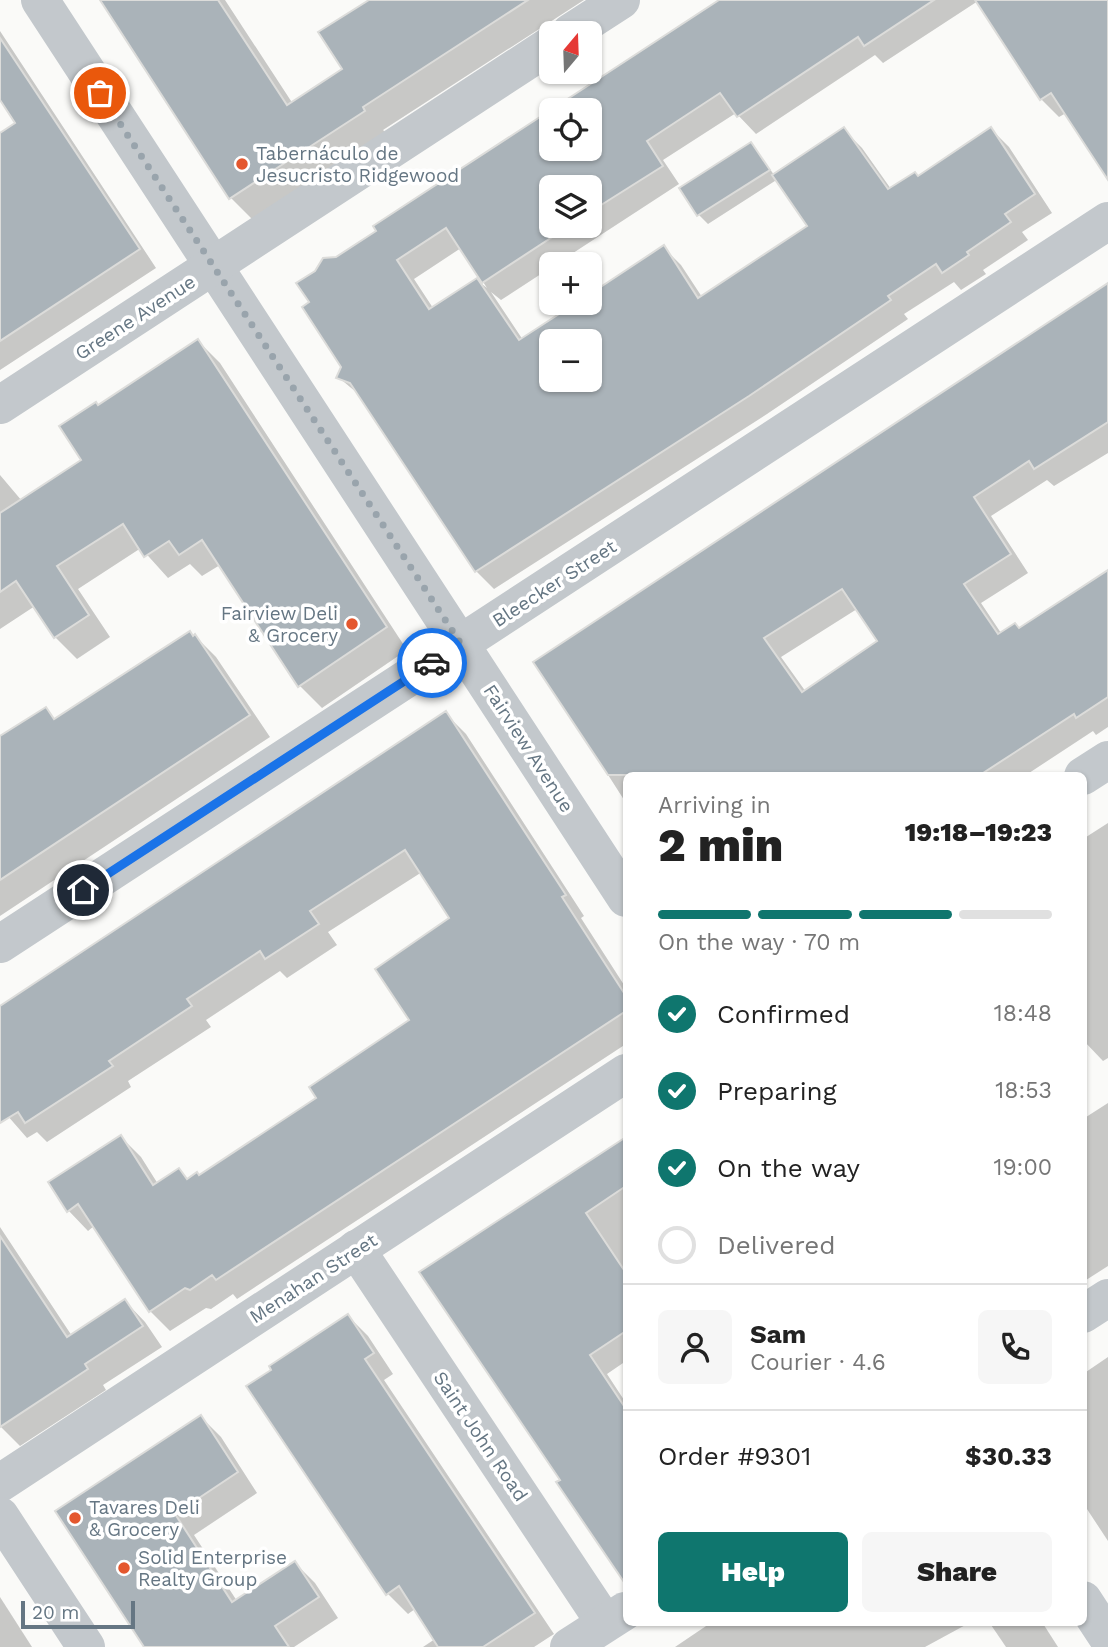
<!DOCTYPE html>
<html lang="en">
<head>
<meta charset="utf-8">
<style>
  :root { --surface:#fff; --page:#f6f6f6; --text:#222; --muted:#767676; --line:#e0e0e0; --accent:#0f766e }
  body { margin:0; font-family:"Work Sans",sans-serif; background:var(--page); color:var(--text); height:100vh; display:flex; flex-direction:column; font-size:26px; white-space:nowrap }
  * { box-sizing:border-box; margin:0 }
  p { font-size:23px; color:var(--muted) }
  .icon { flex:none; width:38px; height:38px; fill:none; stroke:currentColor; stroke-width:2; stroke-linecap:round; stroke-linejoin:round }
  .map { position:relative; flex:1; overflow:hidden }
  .details { position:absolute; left:623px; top:772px; width:464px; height:854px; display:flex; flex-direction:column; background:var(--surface); border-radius:10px; box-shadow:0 2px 5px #0004 }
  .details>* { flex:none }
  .needle { width:46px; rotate:19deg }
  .buttons { position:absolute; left:539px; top:21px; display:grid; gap:14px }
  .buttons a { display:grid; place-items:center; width:63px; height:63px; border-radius:10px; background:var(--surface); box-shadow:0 2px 5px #0004; font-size:35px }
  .scale { position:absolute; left:21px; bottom:18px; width:114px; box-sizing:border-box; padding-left:7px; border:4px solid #657683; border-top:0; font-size:19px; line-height:24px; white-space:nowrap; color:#657683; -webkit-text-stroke:5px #fff; paint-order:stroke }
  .pin { position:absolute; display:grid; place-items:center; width:60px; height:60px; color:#fff; margin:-30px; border:4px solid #fff; border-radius:50%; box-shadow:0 2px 7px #0007 }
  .courier { position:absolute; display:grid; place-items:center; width:70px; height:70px; margin:-35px; border:5px solid #1a73e8; border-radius:50%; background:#fff; color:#222; box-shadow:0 2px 9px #0007 }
  .head em { font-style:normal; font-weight:800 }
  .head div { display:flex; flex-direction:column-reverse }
  .head { display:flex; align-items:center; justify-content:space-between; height:119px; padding:0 35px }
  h1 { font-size:46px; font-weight:800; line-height:52px }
  .bar { display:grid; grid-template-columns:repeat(4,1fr); gap:10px 7px; align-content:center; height:84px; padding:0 35px }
  .bar i { height:9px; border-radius:5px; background:var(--line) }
  .bar .selected { background:var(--accent) }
  .bar p { grid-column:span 4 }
  .line { display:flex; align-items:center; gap:18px; padding:0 35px; border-top:2px solid var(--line) }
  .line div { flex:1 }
  .round { display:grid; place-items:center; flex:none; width:74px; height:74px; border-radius:10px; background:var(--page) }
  ol { padding:0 35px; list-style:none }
  li { display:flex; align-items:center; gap:21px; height:77px }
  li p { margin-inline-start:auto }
  li .icon { padding:7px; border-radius:50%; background:var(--accent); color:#fff; stroke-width:4 }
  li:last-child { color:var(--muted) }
  li i { width:38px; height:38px; border:4px solid var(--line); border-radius:50% }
  .primary-button { display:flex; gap:14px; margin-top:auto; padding:14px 35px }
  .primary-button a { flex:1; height:80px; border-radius:10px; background:var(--accent); color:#fff; font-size:28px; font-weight:800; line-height:80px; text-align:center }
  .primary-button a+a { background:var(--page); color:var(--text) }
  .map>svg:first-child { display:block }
</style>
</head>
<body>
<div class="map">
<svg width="1108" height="1647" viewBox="0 0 1108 1647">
  <rect width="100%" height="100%" fill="#fafaf8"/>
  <g fill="#0003" fill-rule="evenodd">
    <polygon points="102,0 225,0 293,104 344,70 371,0 584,0 383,130 386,133 253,220 231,198"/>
    <path d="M722 0H1108V173L1066 113 1059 117 1041 99 978 1 883 63 875 55 756 134 736 113 663 160 679 184 501 300 491 292 523 340 579 303H590V296L663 247 681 265 702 297 809 226 778 179 708 224 699 215 682 189 751 144 775 176 844 130 862 148 891 189 918 178 991 129 1009 147 1052 213 1022 232 1028 240 983 270 986 274 961 290 954 282 904 314 908 319 767 414 494 589 476 571 362 397 338 377 343 367 311 303 337 258 378 231 376 227 551 112V149H590V110H554ZM551 187H590V226H551ZM461 248 487 288 477 280 433 308 414 279ZM551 341H590V380H551Z"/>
    <polygon points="0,31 156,268 0,370 0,135 18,124 0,96"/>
    <path d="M1108 285V453L1054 486 1047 480 991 516 1028 573 981 603 1001 633 1019 630 1108 572V727L1096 735 1093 731 1026 775H626V803L536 662ZM857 609 880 642 806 692 781 657Z"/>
    <polygon points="198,341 220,363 407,650 322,708 299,685 220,565 202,576 190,564 168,578 141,548 78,589 110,637 77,659 55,637 35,606 0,629 0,475 22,501 84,461 98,407"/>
    <polygon points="195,636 216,657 270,737 0,916 0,739 45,709 56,720"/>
    <polygon points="446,714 466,734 584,916 581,918 626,988 626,1044 237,1299 233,1294 211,1309 206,1308 170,1331 150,1311 94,1226 88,1231 68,1210 121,1137 141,1157 158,1184 179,1170 189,1180 199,1177 318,1098 412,1021 452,919 422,872 328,932 337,945 287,978 280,971 206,1020 211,1027 128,1081 131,1087 47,1142 37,1132 27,1138 0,1107 0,1011"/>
    <polygon points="1108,823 1108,1058 1103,1061 1083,1040 1083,839"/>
    <polygon points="1108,1103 1108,1266 1083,1282 1083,1119"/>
    <polygon points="626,1138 626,1361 607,1374 626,1403 626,1576 614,1563 563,1480 422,1273"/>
    <polygon points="0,1227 72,1336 125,1301 145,1322 162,1347 103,1385 106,1390 20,1446 0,1426"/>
    <polygon points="348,1316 368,1336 393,1374 384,1380 554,1634 534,1647 423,1647 435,1639 415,1609 408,1614 388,1594"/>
    <polygon points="1108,1357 1108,1541 1083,1503 1083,1374"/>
    <polygon points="201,1417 221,1437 257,1493 194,1535 237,1601 295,1563 315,1583 338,1618 294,1647 147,1647 58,1511"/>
    <polygon points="0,1597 32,1647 0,1647"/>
    <polygon points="712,1622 971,1622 925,1647 675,1647"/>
    <polygon points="989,1622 1042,1622 1058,1647 1006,1647"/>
  </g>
  <g fill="#aab3b9" stroke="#dcdcda" stroke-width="2" fill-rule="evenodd">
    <polygon points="100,0 218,0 287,105 342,69 318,32 369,0 528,0 363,107 365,111 229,199"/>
    <path d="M719 0H934L864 46 858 37 737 117 720 93 647 141 663 166 590 212V187H551V226H569L482 283 446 228 397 260 429 309 477 278 519 340 576 303H590V294L664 245 698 298 807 226 772 175 844 127 888 189 915 172 918 176 991 127 1035 194 1005 214 1011 222 967 252 969 255 942 273 936 264 888 296 891 300 749 396 475 572 350 383 336 378 341 367 302 307 309 302 296 283 315 271 323 258 336 257 376 231 373 226ZM551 110H590V149H551ZM551 341H590V380H551Z"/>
    <polygon points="975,0 1108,0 1108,180 1051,93 1040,100"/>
    <polygon points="0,38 140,249 0,341 0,133 15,123 0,100"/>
    <polygon points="751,142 770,170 697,216 679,188"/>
    <path d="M1108 283V422L1034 469 1029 461 974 497 1011 554 964 584 998 634 1015 623 1019 628 1108 570V697L1076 718 1074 714 980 775H608L533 662ZM842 589 877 641 802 692 764 638Z"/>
    <polygon points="198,339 387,627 298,687 202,540 179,555 169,541 144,557 123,524 57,566 89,615 54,638 16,581 0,592 0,513 81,460 59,426 96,402 98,405"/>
    <polygon points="190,631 193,636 195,634 250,715 0,880 0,736 46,707 54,719"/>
    <polygon points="446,711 566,895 562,897 626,996 626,1011 216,1280 212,1275 190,1290 185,1288 149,1312 78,1204 67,1212 48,1182 121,1135 153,1185 179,1168 187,1179 197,1172 199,1175 272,1127 316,1098 309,1087 409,1020 375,969 449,918 405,850 310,911 319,924 265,959 260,951 187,999 192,1006 109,1061 113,1066 25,1123 18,1112 0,1123 0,1006"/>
    <polygon points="626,1137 626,1186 586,1213 626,1273 626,1331 590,1355 626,1409 626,1585 556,1482 560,1480 419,1272"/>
    <polygon points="0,1236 67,1337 125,1299 143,1326 85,1364 88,1369 0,1427"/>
    <polygon points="348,1314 374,1353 365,1359 535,1613 483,1647 438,1647 399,1586 386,1595 246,1386 271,1370 269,1366"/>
    <polygon points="201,1415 238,1472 175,1514 232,1602 295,1561 319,1597 275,1626 289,1647 144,1647 55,1511"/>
  </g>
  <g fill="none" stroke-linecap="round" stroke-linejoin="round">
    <g stroke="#c3c8cc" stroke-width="38">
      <polyline points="40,0 626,898"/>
      <polyline points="570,33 621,0"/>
      <polyline points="0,405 551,45"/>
      <polyline points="1083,776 1108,760"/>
      <polyline points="0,944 1108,221"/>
      <polyline points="356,1249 605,1623"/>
      <polyline points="1083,1314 1108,1298"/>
      <polyline points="0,1483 626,1073"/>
      <polyline points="0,1516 86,1647"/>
      <polyline points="1083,1600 1108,1638"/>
      <polyline points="569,1647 625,1611"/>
    </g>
  </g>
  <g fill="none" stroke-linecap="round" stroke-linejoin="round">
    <polyline stroke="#99a4ac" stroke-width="7" stroke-dasharray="0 12.6" points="100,93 461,644 432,663"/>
    <polyline stroke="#1a73e8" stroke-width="9" points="83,890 432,663"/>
  </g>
  <g fill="#e4572e" stroke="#fff" stroke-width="2.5">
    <circle cx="242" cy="164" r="7"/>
    <circle cx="352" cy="624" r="7"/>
    <circle cx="75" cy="1518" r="7"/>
    <circle cx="124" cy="1568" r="7"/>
  </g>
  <g text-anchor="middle" stroke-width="7" stroke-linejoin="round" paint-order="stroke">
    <g font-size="19" fill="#657683" stroke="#fff" text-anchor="start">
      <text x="256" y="160">Tabernáculo de<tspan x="256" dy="22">Jesucristo Ridgewood</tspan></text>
      <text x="338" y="620" text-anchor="end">Fairview Deli<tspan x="338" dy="22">&amp; Grocery</tspan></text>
      <text x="89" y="1514">Tavares Deli<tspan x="89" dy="22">&amp; Grocery</tspan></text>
      <text x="138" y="1564">Solid Enterprise<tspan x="138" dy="22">Realty Group</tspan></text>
    </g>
    <g font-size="19" fill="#657683" stroke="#fff">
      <text transform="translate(135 317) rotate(-33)" y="7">Greene Avenue</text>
      <text transform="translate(554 583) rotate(-33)" y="7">Bleecker Street</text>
      <text transform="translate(529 748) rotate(57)" y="7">Fairview Avenue</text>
      <text transform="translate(313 1278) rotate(-33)" y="7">Menahan Street</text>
      <text transform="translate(481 1436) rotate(56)" y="7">Saint John Road</text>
    </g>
  </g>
</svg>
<div class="buttons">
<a><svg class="needle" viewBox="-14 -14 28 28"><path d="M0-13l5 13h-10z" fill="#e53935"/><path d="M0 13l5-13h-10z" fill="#767676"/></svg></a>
<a><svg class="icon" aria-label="locate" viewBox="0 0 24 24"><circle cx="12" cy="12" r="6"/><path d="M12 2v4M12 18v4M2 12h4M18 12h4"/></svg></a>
<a><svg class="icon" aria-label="layers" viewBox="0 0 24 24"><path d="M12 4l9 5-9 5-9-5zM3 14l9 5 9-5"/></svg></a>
<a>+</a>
<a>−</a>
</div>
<div class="scale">20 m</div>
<div class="pin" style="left:100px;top:93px;background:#ea580c"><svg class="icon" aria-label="bag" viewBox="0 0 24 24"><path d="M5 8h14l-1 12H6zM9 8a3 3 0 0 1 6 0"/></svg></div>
<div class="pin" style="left:83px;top:890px;background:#1f2937"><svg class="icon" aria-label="home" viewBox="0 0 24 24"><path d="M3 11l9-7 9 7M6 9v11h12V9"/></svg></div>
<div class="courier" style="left:432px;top:663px"><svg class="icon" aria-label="car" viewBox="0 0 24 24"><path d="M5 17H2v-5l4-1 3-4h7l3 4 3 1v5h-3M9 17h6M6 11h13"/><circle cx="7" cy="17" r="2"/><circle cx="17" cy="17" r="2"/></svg></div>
<section class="details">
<div class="head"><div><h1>2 min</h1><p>Arriving in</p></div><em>19:18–19:23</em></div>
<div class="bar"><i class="selected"></i><i class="selected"></i><i class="selected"></i><i></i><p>On the way · 70 m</p></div>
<ol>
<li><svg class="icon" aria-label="check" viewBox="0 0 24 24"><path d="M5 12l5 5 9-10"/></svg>Confirmed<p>18:48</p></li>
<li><svg class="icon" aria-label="check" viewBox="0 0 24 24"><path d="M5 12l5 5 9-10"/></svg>Preparing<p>18:53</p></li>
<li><svg class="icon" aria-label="check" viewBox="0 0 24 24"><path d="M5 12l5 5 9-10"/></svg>On the way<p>19:00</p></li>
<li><i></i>Delivered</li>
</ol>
<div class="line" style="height:126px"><a class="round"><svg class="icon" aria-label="person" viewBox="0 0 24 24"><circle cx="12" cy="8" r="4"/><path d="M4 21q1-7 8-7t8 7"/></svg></a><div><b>Sam</b><p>Courier · 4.6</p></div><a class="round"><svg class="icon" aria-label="phone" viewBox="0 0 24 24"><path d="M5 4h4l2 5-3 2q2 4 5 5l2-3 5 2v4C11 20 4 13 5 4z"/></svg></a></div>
<div class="line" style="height:91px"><div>Order #9301</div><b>$30.33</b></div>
<div class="primary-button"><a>Help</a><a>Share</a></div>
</section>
</div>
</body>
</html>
